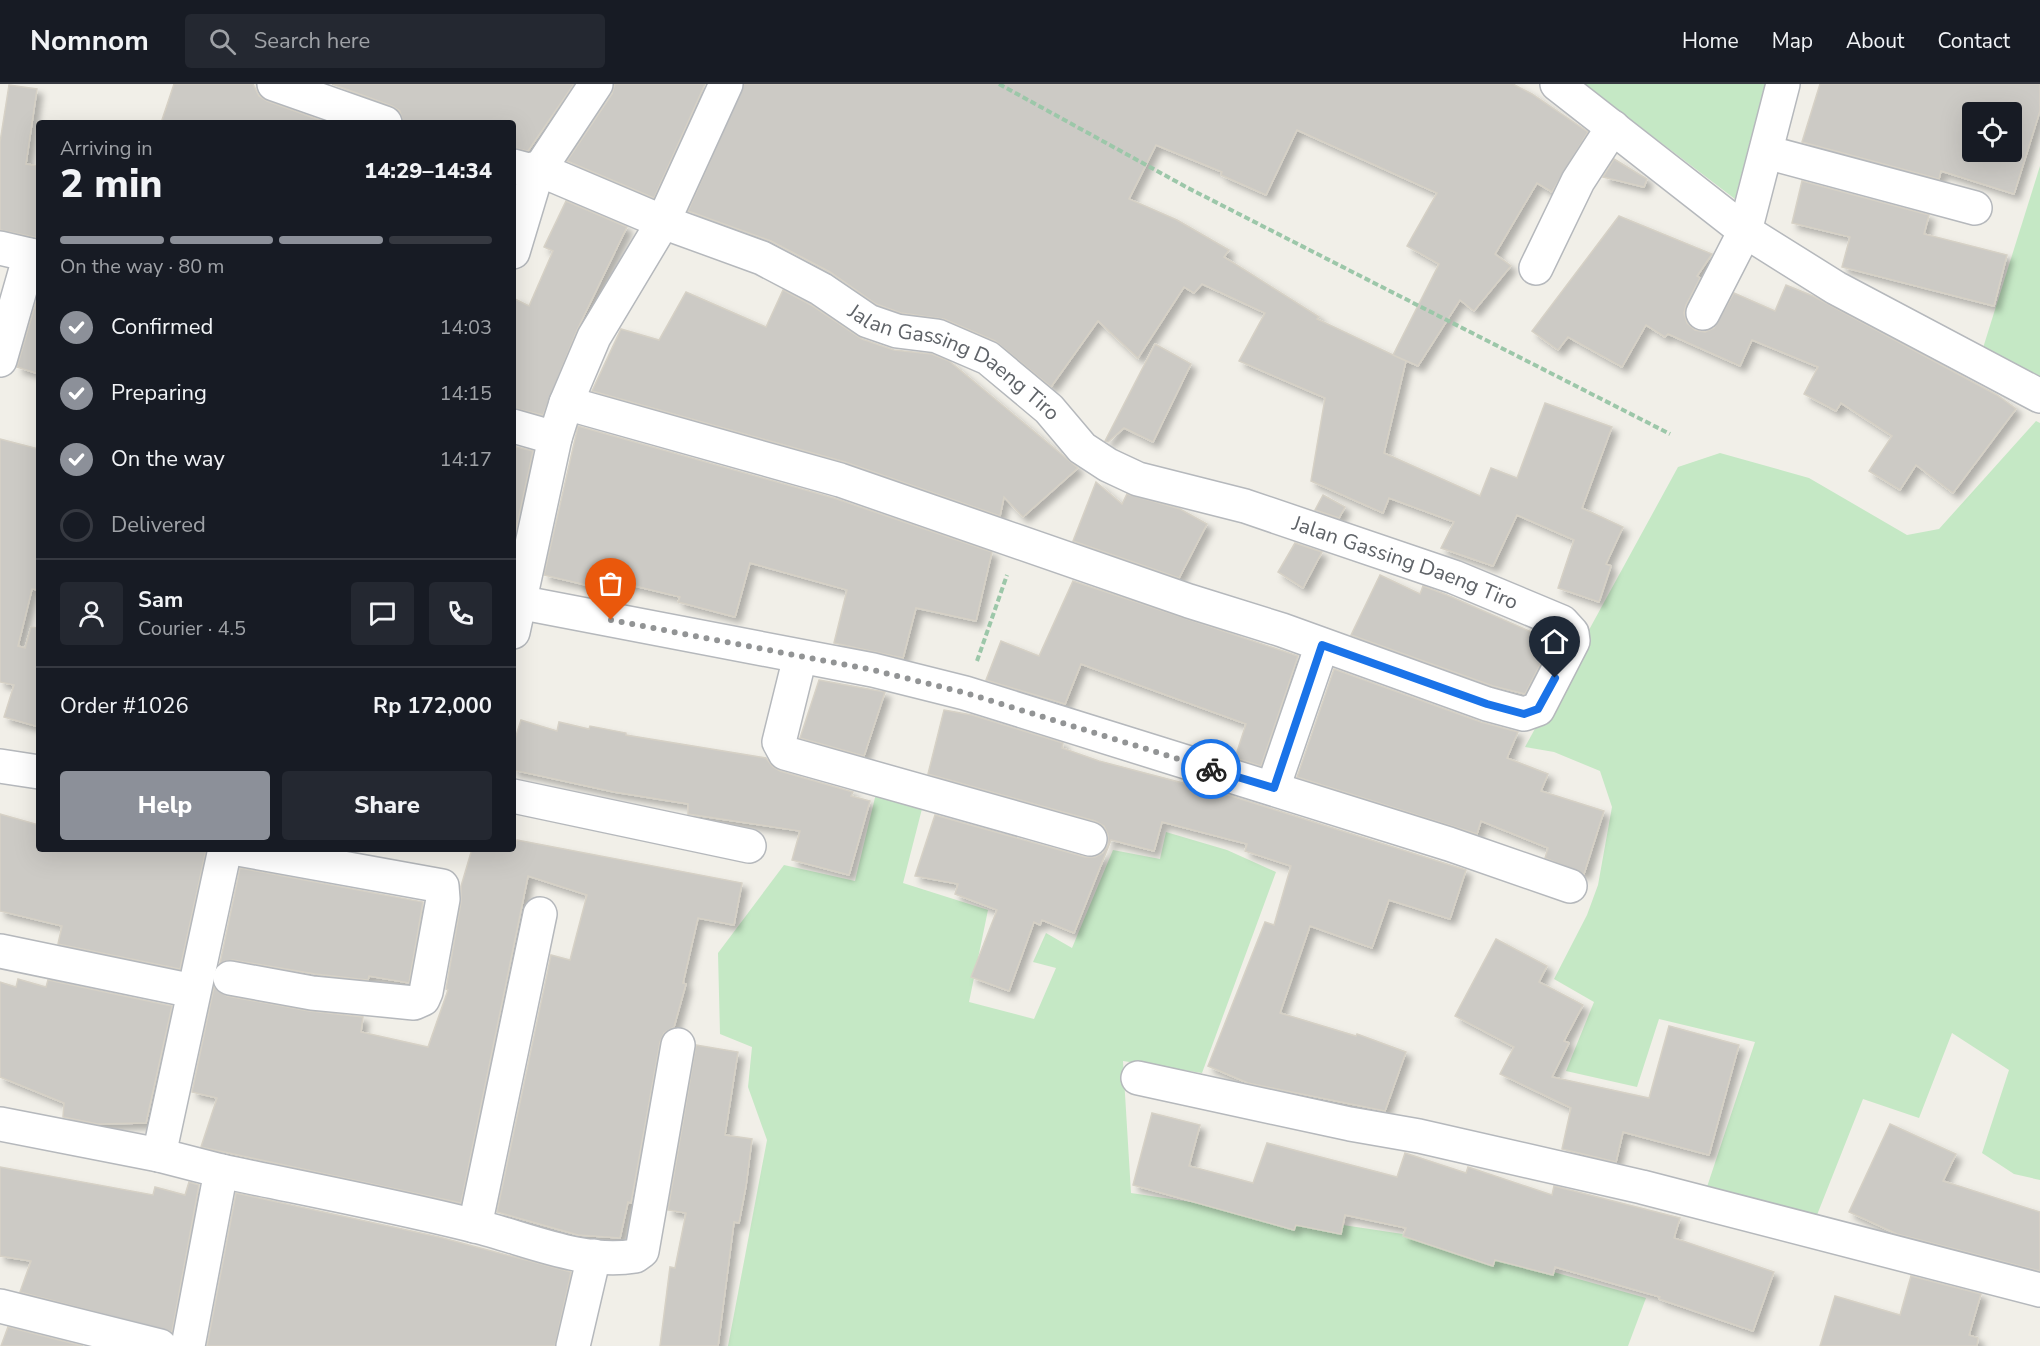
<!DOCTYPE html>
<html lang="en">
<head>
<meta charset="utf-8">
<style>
  :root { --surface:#171b24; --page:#242831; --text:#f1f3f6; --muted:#9ea1a6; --line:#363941; --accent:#8c9099 }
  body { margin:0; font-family:"Nunito Sans",sans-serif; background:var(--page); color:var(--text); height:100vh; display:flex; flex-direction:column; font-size:22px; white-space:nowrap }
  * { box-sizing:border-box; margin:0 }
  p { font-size:20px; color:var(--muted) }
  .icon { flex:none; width:33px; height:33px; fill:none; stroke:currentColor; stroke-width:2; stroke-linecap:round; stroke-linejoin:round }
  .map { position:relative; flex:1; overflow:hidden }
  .sheet { position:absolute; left:36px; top:36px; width:480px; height:732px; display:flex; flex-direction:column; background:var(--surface); border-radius:6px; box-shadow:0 6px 24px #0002 }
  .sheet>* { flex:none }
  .fabs { position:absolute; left:1962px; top:18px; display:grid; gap:12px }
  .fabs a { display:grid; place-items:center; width:60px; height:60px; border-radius:6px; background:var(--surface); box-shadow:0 6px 24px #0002; font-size:30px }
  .pin { position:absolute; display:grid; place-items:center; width:51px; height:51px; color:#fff; margin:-62px -26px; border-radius:50% 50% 50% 0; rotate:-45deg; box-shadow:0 0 6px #0007 }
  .pin .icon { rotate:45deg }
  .courier { position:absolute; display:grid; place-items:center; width:60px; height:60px; margin:-30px; border:4px solid #1a73e8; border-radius:50%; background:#fff; color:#222; box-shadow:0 2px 8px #0007 }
  .summary em { font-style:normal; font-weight:800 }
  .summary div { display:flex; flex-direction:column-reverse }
  .summary { display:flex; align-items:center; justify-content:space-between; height:102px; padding:0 24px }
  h1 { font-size:39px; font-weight:800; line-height:45px }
  .bar { display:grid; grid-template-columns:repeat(4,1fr); gap:9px 6px; align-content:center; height:72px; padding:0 24px }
  .bar i { height:8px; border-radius:4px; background:var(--line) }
  .bar .active { background:var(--accent) }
  .bar p { grid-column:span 4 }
  .line { display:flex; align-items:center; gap:15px; padding:0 24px; border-top:2px solid var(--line) }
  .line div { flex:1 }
  .round { display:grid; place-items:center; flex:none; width:63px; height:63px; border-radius:6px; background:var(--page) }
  ol { padding:0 24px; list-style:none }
  li { display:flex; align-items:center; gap:18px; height:66px }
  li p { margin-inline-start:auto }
  li .icon { padding:6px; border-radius:50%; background:var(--accent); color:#fff; stroke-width:4 }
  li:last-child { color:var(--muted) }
  li i { width:33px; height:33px; border:3px solid var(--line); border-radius:50% }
  .primary-button { display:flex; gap:12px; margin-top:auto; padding:12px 24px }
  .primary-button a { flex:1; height:69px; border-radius:6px; background:var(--accent); color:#fff; font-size:24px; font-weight:800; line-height:69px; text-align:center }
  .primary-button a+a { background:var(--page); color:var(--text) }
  header { display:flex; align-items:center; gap:36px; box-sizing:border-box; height:84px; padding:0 30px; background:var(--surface); border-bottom:2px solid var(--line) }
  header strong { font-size:28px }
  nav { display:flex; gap:33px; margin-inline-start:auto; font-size:21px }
  .search { width:420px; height:54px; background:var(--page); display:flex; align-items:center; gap:15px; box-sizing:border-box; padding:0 21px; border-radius:6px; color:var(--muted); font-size:22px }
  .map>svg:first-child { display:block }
</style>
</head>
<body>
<header>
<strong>Nomnom</strong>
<div class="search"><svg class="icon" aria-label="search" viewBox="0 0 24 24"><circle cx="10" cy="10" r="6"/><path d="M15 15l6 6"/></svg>Search here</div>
<nav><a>Home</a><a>Map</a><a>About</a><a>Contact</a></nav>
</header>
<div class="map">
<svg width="2040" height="1262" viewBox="0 0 2040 1262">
  <defs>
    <filter id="shadow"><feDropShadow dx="5.5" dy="5.5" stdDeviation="3" flood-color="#0004"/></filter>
  </defs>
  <rect width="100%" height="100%" fill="#f1efe8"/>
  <g fill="#c5e8c5">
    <polygon points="1584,0 1765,0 1735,115"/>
    <polygon points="2040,82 2040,299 1983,264"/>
    <polygon points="2036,337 2040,339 2040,1096 2014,1090 1982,1069 2009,986 1952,949 1919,1034 1863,1015 1815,1136 1706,1106 1755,958 1659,935 1637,1003 1566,987 1594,918 1554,895 1587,831 1598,801 1612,723 1600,687 1554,668 1525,663 1678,383 1720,369 1809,394 1907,451 1939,445"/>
    <polygon points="878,701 924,717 903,799 988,826 969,918 1034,935 1056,884 1033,878 1046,849 1072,864 1113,766 1160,775 1166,748 1227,766 1276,788 1202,989 1123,977 1131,1109 1436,1155 1646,1214 1628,1262 728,1262 767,1056 748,1003 752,963 720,950 718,869 784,781 855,797"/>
  </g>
  <g fill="#cccac5" stroke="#d6d1c6" stroke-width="1.5" fill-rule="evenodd" filter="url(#shadow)">
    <polygon points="174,0 253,0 259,12 267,17 328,39 161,39"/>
    <polygon points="332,0 574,0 528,67 513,64 513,39 403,39 400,27 392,22"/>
    <polygon points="615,0 705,0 654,114 567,77 612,10"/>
    <path d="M744 0H1513L1532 10 1588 48 1552 108 1537 99 1495 170 1511 182 1474 227 1460 216 1418 282 1393 271 1406 277 1384 369 1480 412 1491 384 1517 394 1545 319 1612 343 1582 424 1623 443 1606 480 1611 482 1599 518 1558 504 1574 456 1517 431 1493 482 1441 464 1454 438 1389 414 1383 429 1311 397 1325 314 1239 277 1265 229 1202 200 1194 209 1184 203 1138 274 1098 237 1051 303 995 257 944 235 901 229 876 220 830 188 771 157 688 127ZM1297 46 1437 109 1407 162 1439 180 1393 271 1317 235 1319 233 1224 173 1229 166 1177 136 1129 115 1156 61 1222 88 1221 91 1266 111Z"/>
    <path d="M1820 0H2040V27L2014 110 1941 87 1939 95 1802 58ZM1972 28H2012V68H1972Z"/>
    <polygon points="9,1 37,5 26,80 39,82 39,154 0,146 0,58"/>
    <polygon points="1614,75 1647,95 1644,103 1603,93"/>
    <polygon points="1802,97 1929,131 1924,150 2007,171 1994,222 1842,183 1850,153 1792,139"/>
    <polygon points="566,117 627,143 577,246 543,331 513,324 513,214 529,222 553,167 544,163"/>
    <polygon points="1619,132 1712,170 1697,192 1700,194 1686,221 1684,229 1687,239 1695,246 1705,248 1714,244 1734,209 1775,227 1786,201 1813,212 1997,311 2016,325 1953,409 1916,381 1900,406 1869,387 1892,352 1841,319 1836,327 1804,310 1818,283 1752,256 1740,282 1668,250 1665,253 1646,241 1622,283 1568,253 1558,266 1532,247"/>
    <polygon points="783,206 811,221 862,255 894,266 932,270 949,277 1078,384 1023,433 1004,413 1000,432 845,378 592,307 621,245 659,256 686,208 766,243"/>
    <polygon points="39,208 39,290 17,283"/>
    <polygon points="1155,260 1191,280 1153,358 1124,344 1108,358 1105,357"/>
    <polygon points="578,342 834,414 992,468 976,537 916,524 903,574 834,559 847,506 750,479 735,533 678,518 680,513 610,496 607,506 544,491"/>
    <polygon points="0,355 39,365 39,506 32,505 18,562 25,564 31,543 39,544 39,643 4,633 14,601 0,598"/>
    <polygon points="513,362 533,367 513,459"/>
    <polygon points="1096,398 1122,420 1127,410 1180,425 1207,440 1179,494 1073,457"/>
    <polygon points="1323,411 1345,423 1339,434 1315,426"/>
    <polygon points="1295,459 1322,468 1303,504 1278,488"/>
    <polygon points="1380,491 1420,510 1423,502 1447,511 1552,557 1525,610 1493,602 1351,551"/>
    <polygon points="1073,497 1298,572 1261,682 1235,674 1246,640 1081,580 1065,620 986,596 1001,557 1039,572"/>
    <polygon points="1334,585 1481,638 1518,648 1507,674 1548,690 1541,707 1604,727 1584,790 1545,774 1548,764 1481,737 1477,750 1297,693"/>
    <polygon points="819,596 885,608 864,672 800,654"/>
    <polygon points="944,626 972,631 1063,659 1062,664 1099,677 1183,699 1184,697 1466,786 1450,835 1389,816 1372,864 1310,842 1280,929 1356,952 1357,950 1406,968 1385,1027 1248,999 1208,982 1265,838 1274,841 1291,782 1245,767 1247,760 1162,738 1154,767 1111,756 1074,849 1042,836 1040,841 1034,838 1009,907 971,893 997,826 955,810 958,800 915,792 935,731 1085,773 1095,773 1103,769 1108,761 1108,751 1104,742 1095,737 928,690"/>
    <polygon points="521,636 557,647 559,638 589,645 590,642 626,649 626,651 766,674 773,683 780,687 853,708 851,712 870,717 849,791 792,776 800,747 688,730 688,720 614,708 513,686 513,661"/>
    <polygon points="0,730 39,741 39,765 206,766 180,885 58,860 62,842 0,827"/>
    <polygon points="517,756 742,799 734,841 698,834 683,899 686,900 674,943 664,949 660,958 631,1119 628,1118 620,1154 578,1151 497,1128 551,871 570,876 587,811 528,792 461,1119 201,1063 217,1014 192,1008 214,903 227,912 309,927 363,933 361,948 428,963 448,906 446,905 461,818 461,802 472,765 515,765"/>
    <polygon points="240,784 423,818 409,899 369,892 368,896 315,890 233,876 220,879"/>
    <polygon points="1496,855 1547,882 1539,898 1583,921 1564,957 1569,959 1552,993 1649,1014 1669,942 1739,961 1709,1071 1623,1048 1616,1078 1562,1065 1571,1024 1500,990 1514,963 1455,932"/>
    <polygon points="18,895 46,903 48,896 172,922 146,1039 98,1040 63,1033 64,1019 0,993 0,898 16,903"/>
    <polygon points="696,961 738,968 725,1051 752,1055 746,1102 739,1139 734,1138 718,1262 660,1262 670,1183 675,1184 686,1129 668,1126"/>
    <polygon points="1152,1029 1200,1041 1189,1082 1253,1099 1267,1059 1397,1093 1405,1069 1466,1089 1468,1083 1552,1111 1554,1102 1680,1134 1674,1154 1774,1188 1753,1247 1659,1215 1660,1213 1555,1183 1553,1191 1495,1176 1493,1182 1403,1152 1406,1144 1345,1131 1341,1150 1296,1141 1294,1146 1133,1101"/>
    <polygon points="1890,1040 1956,1070 1943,1097 2040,1128 2040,1187 1897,1150 1849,1128"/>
    <polygon points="0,1083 153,1111 155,1103 185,1111 189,1098 199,1101 172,1248 20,1208 31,1177 0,1172"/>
    <polygon points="236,1109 439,1153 571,1188 555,1262 207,1262"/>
    <polygon points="1911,1192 1981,1210 1969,1251 1978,1254 1977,1262 1820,1262 1835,1212 1900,1231"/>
    <polygon points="8,1243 83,1262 1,1262"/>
  </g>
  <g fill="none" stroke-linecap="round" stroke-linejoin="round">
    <g stroke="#b5b8bc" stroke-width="36">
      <g id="minor">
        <polyline points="274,0 385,39"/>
        <polyline points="1557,0 1745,147 1836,204 2040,312"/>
        <polyline points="1766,68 1975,124"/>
        <polyline points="513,82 528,86 541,83 596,0"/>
        <polyline points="0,164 30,171"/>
        <path id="s1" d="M513 168 538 85 663 138 762 174 821 205 868 237 897 247 937 252 988 274 1049 325 1082 364 1108 381 1138 395 1245 422 1454 493 1562 538 1572 549 1573 557 1538 625 1524 630 1487 620 1282 546 1189 517 840 396 566 319"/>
        <polyline points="1536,184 1578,97 1613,43"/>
        <polyline points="1703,229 1745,147 1783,0"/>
        <polyline points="0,276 30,171 39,173"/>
        <polyline points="513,342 555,354"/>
        <polyline points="513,517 873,586 965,609 1449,760 1570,802"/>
        <polyline points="513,548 555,354 566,319 594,253 663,138 726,0"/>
        <polyline points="800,573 779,658 785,669 1090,755"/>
        <polyline points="0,682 39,688"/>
        <polyline points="1273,704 1322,561"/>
        <polyline points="513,712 749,762"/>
        <polyline points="0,867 193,907"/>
        <polyline points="230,894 312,909 414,919 423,915 426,908 443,815 442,802 238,765"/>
        <polyline points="1138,994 1350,1040 1419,1052 1642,1103 2040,1206"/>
        <polyline points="0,1040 159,1071"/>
        <path d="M221 1087C306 1105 391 1121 475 1142 525 1154 582 1181 635 1172L642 1167 678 961"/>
        <polyline points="475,1142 540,830"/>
        <polyline points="0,1222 160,1262"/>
        <polyline points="188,1262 221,1087 159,1071 225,765"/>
        <polyline points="573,1262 594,1172"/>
      </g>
    </g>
    <g stroke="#9cc7a9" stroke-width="4" stroke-dasharray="6 3" stroke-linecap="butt">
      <polyline points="999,0 1188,104 1670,350"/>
      <polyline points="977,577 1007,491"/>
    </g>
    <use href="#minor" stroke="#fff" stroke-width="33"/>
  </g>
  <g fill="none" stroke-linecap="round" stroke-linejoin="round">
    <polyline stroke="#929495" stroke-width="6" stroke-dasharray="0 10.8" points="611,536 873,586 966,609 1211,685"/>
    <polyline stroke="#1a73e8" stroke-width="8" points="1211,685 1274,704 1322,561 1487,620 1524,630 1538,625 1555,594"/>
  </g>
  <g text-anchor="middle" stroke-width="4.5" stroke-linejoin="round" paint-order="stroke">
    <g font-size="21" fill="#5f6368" stroke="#fff">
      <text dy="7" stroke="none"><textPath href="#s1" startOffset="549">Jalan Gassing Daeng Tiro</textPath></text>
      <text dy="7" stroke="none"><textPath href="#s1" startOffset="1053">Jalan Gassing Daeng Tiro</textPath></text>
    </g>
  </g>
</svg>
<div class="fabs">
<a><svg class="icon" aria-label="locate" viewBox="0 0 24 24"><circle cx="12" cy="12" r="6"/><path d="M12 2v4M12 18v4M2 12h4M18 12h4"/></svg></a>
</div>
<div class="pin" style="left:611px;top:536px;background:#ea580c"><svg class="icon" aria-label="bag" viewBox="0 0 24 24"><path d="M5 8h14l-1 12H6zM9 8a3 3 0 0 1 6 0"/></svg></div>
<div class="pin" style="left:1555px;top:594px;background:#1f2937"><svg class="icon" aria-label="home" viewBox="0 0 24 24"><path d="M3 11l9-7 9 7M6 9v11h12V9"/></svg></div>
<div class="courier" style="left:1211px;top:685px"><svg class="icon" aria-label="bike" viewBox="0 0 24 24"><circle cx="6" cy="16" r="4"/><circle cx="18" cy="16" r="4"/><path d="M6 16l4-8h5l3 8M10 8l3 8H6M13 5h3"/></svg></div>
<section class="sheet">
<div class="summary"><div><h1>2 min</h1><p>Arriving in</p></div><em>14:29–14:34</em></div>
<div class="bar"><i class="active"></i><i class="active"></i><i class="active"></i><i></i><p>On the way · 80 m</p></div>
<ol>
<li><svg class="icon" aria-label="check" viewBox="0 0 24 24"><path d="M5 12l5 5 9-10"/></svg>Confirmed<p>14:03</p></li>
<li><svg class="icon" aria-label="check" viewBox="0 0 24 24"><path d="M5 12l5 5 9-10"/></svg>Preparing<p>14:15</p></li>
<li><svg class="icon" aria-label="check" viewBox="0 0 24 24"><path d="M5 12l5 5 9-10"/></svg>On the way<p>14:17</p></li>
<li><i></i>Delivered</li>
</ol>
<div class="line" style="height:108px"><a class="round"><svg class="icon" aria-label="person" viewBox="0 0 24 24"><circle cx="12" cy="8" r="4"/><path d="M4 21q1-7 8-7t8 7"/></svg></a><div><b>Sam</b><p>Courier · 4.5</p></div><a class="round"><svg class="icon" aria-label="chat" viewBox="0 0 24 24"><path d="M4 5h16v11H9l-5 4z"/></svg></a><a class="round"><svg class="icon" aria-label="phone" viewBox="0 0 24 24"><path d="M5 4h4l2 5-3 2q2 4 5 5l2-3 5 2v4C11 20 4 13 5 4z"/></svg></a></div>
<div class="line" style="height:78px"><div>Order #1026</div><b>Rp 172,000</b></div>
<div class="primary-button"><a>Help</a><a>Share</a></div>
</section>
</div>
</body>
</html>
